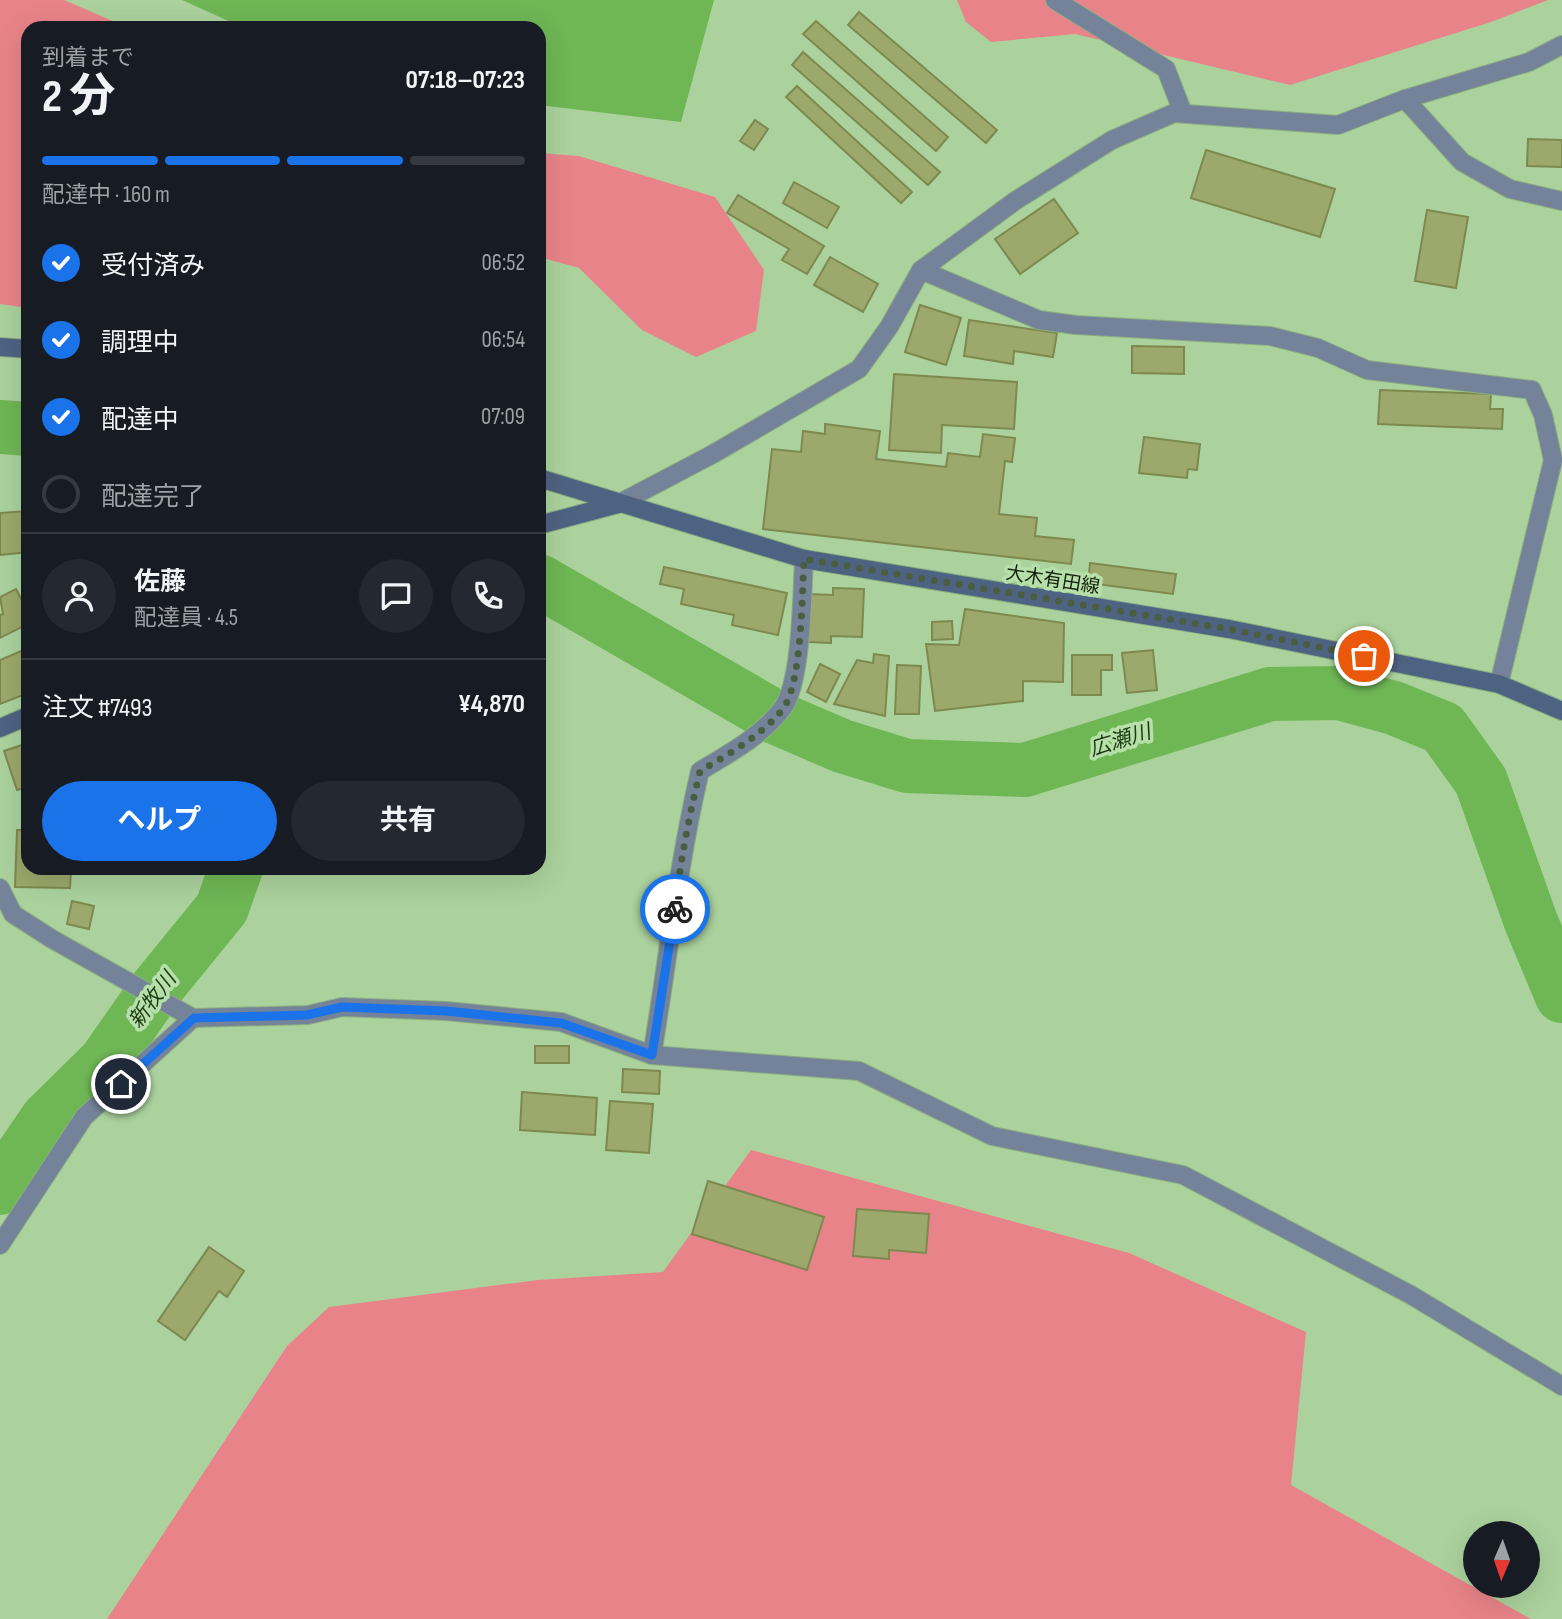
<!DOCTYPE html>
<html lang="ja">
<head>
<meta charset="utf-8">
<style>
  :root { --surface:#171b24; --page:#242831; --text:#f1f3f6; --muted:#9ea1a6; --line:#363941; --accent:#1a73e8 }
  body { margin:0; font-family:"Sofia Sans Condensed","Noto Sans JP",sans-serif; background:var(--page); color:var(--text); height:100vh; display:flex; flex-direction:column; font-size:26px; white-space:nowrap }
  * { box-sizing:border-box; margin:0 }
  p { font-size:23px; color:var(--muted) }
  .icon { flex:none; width:38px; height:38px; fill:none; stroke:currentColor; stroke-width:2; stroke-linecap:round; stroke-linejoin:round }
  .map { position:relative; flex:1; overflow:hidden }
  .side { position:absolute; left:21px; top:21px; width:525px; height:854px; display:flex; flex-direction:column; background:var(--surface); border-radius:21px; box-shadow:0 7px 28px #0002 }
  .side>* { flex:none }
  .needle { width:46px; rotate:182deg }
  .tools { position:absolute; left:1463px; top:1521px; display:grid; gap:14px }
  .tools a { display:grid; place-items:center; width:77px; height:77px; border-radius:50%; background:var(--surface); box-shadow:0 7px 28px #0002; font-size:35px }
  .pin { position:absolute; display:grid; place-items:center; width:60px; height:60px; color:#fff; margin:-30px; border:4px solid #fff; border-radius:50%; box-shadow:0 2px 7px #0007 }
  .courier { position:absolute; display:grid; place-items:center; width:70px; height:70px; margin:-35px; border:5px solid #1a73e8; border-radius:50%; background:#fff; color:#222; box-shadow:0 2px 9px #0007 }
  .head em { font-style:normal; font-weight:700 }
  .head div { display:flex; flex-direction:column-reverse }
  .head { display:flex; align-items:center; justify-content:space-between; height:119px; padding:0 21px }
  h1 { font-size:46px; font-weight:700; line-height:52px }
  .bar { display:grid; grid-template-columns:repeat(4,1fr); gap:10px 7px; align-content:center; height:84px; padding:0 21px }
  .bar i { height:9px; border-radius:5px; background:var(--line) }
  .bar .current { background:var(--accent) }
  .bar p { grid-column:span 4 }
  .line { display:flex; align-items:center; gap:18px; padding:0 21px; border-top:2px solid var(--line) }
  .line div { flex:1 }
  .round { display:grid; place-items:center; flex:none; width:74px; height:74px; border-radius:37px; background:var(--page) }
  ol { padding:0 21px; list-style:none }
  li { display:flex; align-items:center; gap:21px; height:77px }
  li p { margin-inline-start:auto }
  li .icon { padding:7px; border-radius:50%; background:var(--accent); color:#fff; stroke-width:4 }
  li:last-child { color:var(--muted) }
  li i { width:38px; height:38px; border:4px solid var(--line); border-radius:50% }
  .button { display:flex; gap:14px; margin-top:auto; padding:14px 21px }
  .button a { flex:1; height:80px; border-radius:42px; background:var(--accent); color:#fff; font-size:28px; font-weight:700; line-height:80px; text-align:center }
  .button a+a { background:var(--page); color:var(--text) }
  .map>svg:first-child { display:block }
</style>
</head>
<body>
<div class="map">
<svg width="1562" height="1619" viewBox="0 0 1562 1619">
  <rect width="100%" height="100%" fill="#abd29d"/>
  <g fill="#e88489">
    <polygon points="0,0 64,0 129,28 28,28 28,308 0,304"/>
    <polygon points="957,0 1548,0 1491,22 1290,85 1075,34 991,42 966,22"/>
    <polygon points="539,153 579,156 715,197 764,270 756,331 696,357 642,330 579,268 539,257"/>
    <polygon points="751,1150 1129,1253 1306,1332 1291,1485 1531,1619 107,1619 287,1346 329,1307 538,1280 663,1272"/>
  </g>
  <polygon fill="#6fb655" points="182,0 714,0 681,122 539,105 539,28 244,28"/>
  <g fill="none" stroke-linecap="round" stroke-linejoin="round">
    <g stroke="#6fb655" stroke-width="54">
      <polyline points="0,427 28,429"/>
      <polyline points="539,581 777,718 842,746 907,766 1025,770 1270,694 1339,693 1394,708 1443,728 1481,781 1531,922 1562,996"/>
      <polyline points="0,1188 47,1119 105,1062 156,989 222,908 236,868"/>
    </g>
  </g>
  <g fill="#9ca86c" stroke="#7d894e" stroke-width="2">
    <polygon points="859,12 997,130 986,143 848,25"/>
    <polygon points="816,21 948,137 936,151 803,34"/>
    <polygon points="803,52 940,172 928,185 792,65"/>
    <polygon points="797,86 912,192 901,203 786,97"/>
    <polygon points="755,120 768,129 754,150 740,141"/>
    <polygon points="1528,139 1562,140 1562,167 1527,166"/>
    <polygon points="1206,150 1335,189 1320,237 1191,198"/>
    <polygon points="794,182 839,207 827,228 783,203"/>
    <polygon points="738,195 824,246 807,274 782,260 789,249 727,213"/>
    <polygon points="1054,199 1078,233 1020,274 995,239"/>
    <polygon points="1427,210 1468,217 1456,288 1415,281"/>
    <polygon points="830,257 878,284 863,312 814,285"/>
    <polygon points="920,305 961,318 946,365 905,352"/>
    <polygon points="969,320 1057,333 1053,357 1014,351 1013,364 964,356"/>
    <polygon points="1132,346 1184,347 1184,374 1132,373"/>
    <polygon points="894,374 1017,382 1014,429 942,425 941,453 889,450"/>
    <polygon points="1380,390 1491,394 1490,409 1503,409 1502,429 1378,424"/>
    <polygon points="825,424 880,431 876,459 946,467 948,453 980,457 983,434 1015,438 1012,462 1005,461 999,514 1037,518 1035,536 1074,540 1071,564 763,529 772,449 801,452 803,431 825,434"/>
    <polygon points="1144,437 1200,444 1197,470 1188,469 1187,478 1139,473"/>
    <polygon points="27,511 28,552 0,555 0,513"/>
    <polygon points="1090,563 1176,574 1173,594 1088,583"/>
    <polygon points="664,567 787,593 778,635 732,625 734,615 681,604 684,589 660,584"/>
    <polygon points="833,588 864,589 862,637 831,636 831,643 808,642 809,594 833,595"/>
    <polygon points="16,589 28,612 28,624 0,638 0,615 3,614 0,597"/>
    <polygon points="965,609 1064,623 1063,682 1023,681 1023,701 935,711 926,644 959,645"/>
    <polygon points="952,621 953,639 932,640 932,622"/>
    <polygon points="28,648 28,693 0,704 0,660"/>
    <polygon points="1153,650 1157,690 1127,693 1122,653"/>
    <polygon points="874,654 889,656 885,716 834,704 857,660 873,663"/>
    <polygon points="1072,655 1112,655 1112,670 1101,670 1101,695 1072,695"/>
    <polygon points="820,664 840,674 826,702 807,692"/>
    <polygon points="897,665 921,666 919,714 895,714"/>
    <polygon points="28,743 28,787 17,790 4,751"/>
    <polygon points="17,830 28,830 28,868 71,868 70,888 15,887"/>
    <polygon points="72,901 94,906 89,929 67,924"/>
    <rect x="535" y="1046" width="34" height="17"/>
    <polygon points="623,1069 660,1071 659,1094 622,1092"/>
    <polygon points="522,1092 597,1098 595,1135 520,1130"/>
    <polygon points="610,1101 653,1104 649,1153 606,1150"/>
    <polygon points="708,1181 824,1217 807,1270 692,1234"/>
    <polygon points="857,1209 929,1214 926,1253 889,1250 889,1259 853,1256"/>
    <polygon points="209,1247 244,1271 227,1297 219,1291 185,1340 158,1321"/>
  </g>
  <g fill="none" stroke-linecap="round" stroke-linejoin="round">
    <g stroke="#8cae80" stroke-width="20">
      <g id="street">
        <polyline points="1055,0 1166,69 1183,113"/>
        <polyline points="1405,99 1462,162 1510,189 1562,201"/>
        <polyline points="921,270 1039,320 1076,325 1270,336 1318,348 1367,370 1532,390 1543,415 1553,460 1499,684"/>
        <polyline points="618,504 713,454 859,369 889,327 921,270 1015,201 1112,140 1174,113 1338,125 1405,99 1529,62 1562,45"/>
        <polyline points="0,888 13,914 52,939 193,1018"/>
        <path d="M652 1055C668 960 678 864 700 771 730 753 760 737 782 709 802 684 802 592 804 559"/>
        <polyline points="0,1245 84,1117 193,1018 308,1015 342,1007 446,1011 561,1022 652,1055 859,1071 992,1136 1183,1175 1411,1295 1562,1386"/>
      </g>
    </g>
    <g stroke="#8cae80" stroke-width="20">
      <g id="secondary">
        <polyline points="0,347 28,349"/>
        <polyline points="539,478 804,559 1229,629 1499,684 1562,711"/>
        <polyline points="539,525 618,504"/>
        <polyline points="0,728 28,716"/>
      </g>
    </g>
    <use href="#street" stroke="#748399" stroke-width="18"/>
    <use href="#secondary" stroke="#4e6382" stroke-width="18"/>
  </g>
  <g fill="none" stroke-linecap="round" stroke-linejoin="round">
    <path stroke="#485e3f" stroke-width="7" stroke-dasharray="0 12.6" d="M675 909C680 862 689 817 700 771 730 753 760 737 783 709 802 684 802 592 804 559L1229 629 1364 656"/>
    <polyline stroke="#1a73e8" stroke-width="9" points="121,1084 194,1018 307,1015 342,1007 446,1011 561,1023 652,1055 675,909"/>
  </g>
  <g text-anchor="middle" stroke-width="7" stroke-linejoin="round" paint-order="stroke">
    <g font-size="19" fill="#12200c" stroke="#b7dfaa">
      <text transform="translate(1053 579) rotate(9)" y="7">大木有田線</text>
    </g>
    <g font-size="21" font-style="italic" fill="#1e3a13" stroke="#b7dfaa">
      <text transform="translate(1120 740) rotate(-17)" y="7">広瀬川</text>
      <text transform="translate(152 1000) rotate(-53)" y="7">新牧川</text>
    </g>
  </g>
</svg>
<div class="tools">
<a><svg class="needle" viewBox="-14 -14 28 28"><path d="M0-13l5 13h-10z" fill="#e53935"/><path d="M0 13l5-13h-10z" fill="#9ea1a6"/></svg></a>
</div>
<div class="pin" style="left:1364px;top:656px;background:#ea580c"><svg class="icon" aria-label="bag" viewBox="0 0 24 24"><path d="M5 8h14l-1 12H6zM9 8a3 3 0 0 1 6 0"/></svg></div>
<div class="pin" style="left:121px;top:1084px;background:#1f2937"><svg class="icon" aria-label="home" viewBox="0 0 24 24"><path d="M3 11l9-7 9 7M6 9v11h12V9"/></svg></div>
<div class="courier" style="left:675px;top:909px"><svg class="icon" aria-label="bike" viewBox="0 0 24 24"><circle cx="6" cy="16" r="4"/><circle cx="18" cy="16" r="4"/><path d="M6 16l4-8h5l3 8M10 8l3 8H6M13 5h3"/></svg></div>
<section class="side">
<div class="head"><div><h1>2 分</h1><p>到着まで</p></div><em>07:18–07:23</em></div>
<div class="bar"><i class="current"></i><i class="current"></i><i class="current"></i><i></i><p>配達中 · 160 m</p></div>
<ol>
<li><svg class="icon" aria-label="check" viewBox="0 0 24 24"><path d="M5 12l5 5 9-10"/></svg>受付済み<p>06:52</p></li>
<li><svg class="icon" aria-label="check" viewBox="0 0 24 24"><path d="M5 12l5 5 9-10"/></svg>調理中<p>06:54</p></li>
<li><svg class="icon" aria-label="check" viewBox="0 0 24 24"><path d="M5 12l5 5 9-10"/></svg>配達中<p>07:09</p></li>
<li><i></i>配達完了</li>
</ol>
<div class="line" style="height:126px"><a class="round"><svg class="icon" aria-label="person" viewBox="0 0 24 24"><circle cx="12" cy="8" r="4"/><path d="M4 21q1-7 8-7t8 7"/></svg></a><div><b>佐藤</b><p>配達員 · 4.5</p></div><a class="round"><svg class="icon" aria-label="chat" viewBox="0 0 24 24"><path d="M4 5h16v11H9l-5 4z"/></svg></a><a class="round"><svg class="icon" aria-label="phone" viewBox="0 0 24 24"><path d="M5 4h4l2 5-3 2q2 4 5 5l2-3 5 2v4C11 20 4 13 5 4z"/></svg></a></div>
<div class="line" style="height:91px"><div>注文 #7493</div><b>¥4,870</b></div>
<div class="button"><a>ヘルプ</a><a>共有</a></div>
</section>
</div>
</body>
</html>
